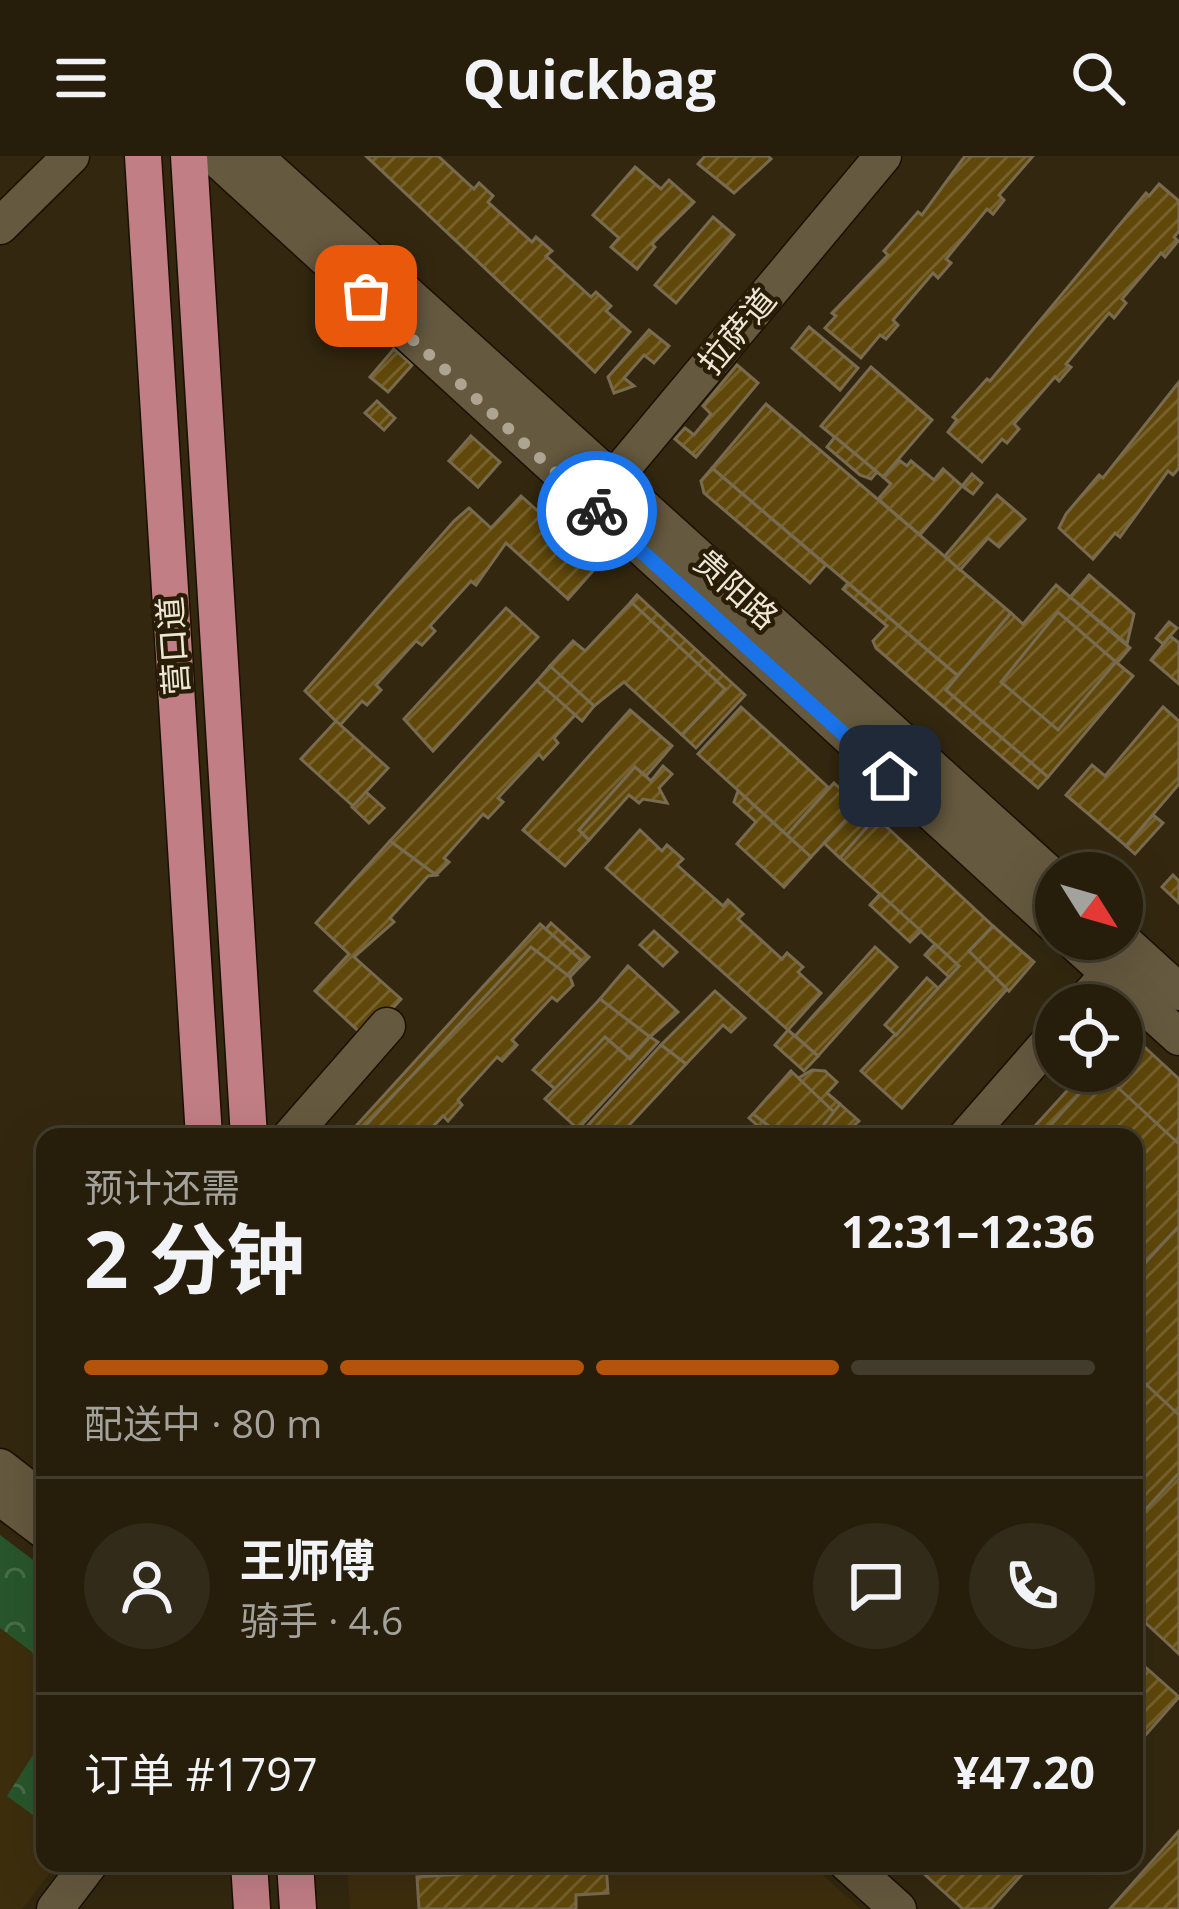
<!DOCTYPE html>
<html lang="zh">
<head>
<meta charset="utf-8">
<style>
  :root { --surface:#261e0b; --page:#322b19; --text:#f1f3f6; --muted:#a4a29d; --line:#423c2c; --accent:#b45309 }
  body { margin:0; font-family:"Open Sans","Noto Sans SC",sans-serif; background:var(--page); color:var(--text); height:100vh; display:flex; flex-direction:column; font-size:45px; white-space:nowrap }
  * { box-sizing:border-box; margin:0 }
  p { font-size:39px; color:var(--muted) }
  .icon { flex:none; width:66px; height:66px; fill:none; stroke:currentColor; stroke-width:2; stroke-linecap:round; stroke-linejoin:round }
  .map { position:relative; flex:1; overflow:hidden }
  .panel { position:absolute; left:36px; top:972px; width:1107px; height:744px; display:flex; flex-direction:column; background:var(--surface); border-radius:24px; box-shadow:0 12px 48px #0002,0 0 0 3px var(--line) }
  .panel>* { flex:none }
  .needle { width:78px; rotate:127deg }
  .fabs { position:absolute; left:1035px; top:696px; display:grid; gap:24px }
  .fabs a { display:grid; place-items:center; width:108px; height:108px; border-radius:50%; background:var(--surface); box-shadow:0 12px 48px #0002,0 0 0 3px var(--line); font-size:60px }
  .pin { position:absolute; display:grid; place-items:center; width:102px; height:102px; color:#fff; margin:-51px; border-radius:24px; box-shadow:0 6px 18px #0006 }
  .courier { position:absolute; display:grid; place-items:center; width:120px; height:120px; margin:-60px; border:9px solid #1a73e8; border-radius:50%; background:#fff; color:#222; box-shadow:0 3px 15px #0007 }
  .summary em { font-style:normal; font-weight:700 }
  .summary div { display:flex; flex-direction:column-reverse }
  .summary { display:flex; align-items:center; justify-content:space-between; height:204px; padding:0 48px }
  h1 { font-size:78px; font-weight:700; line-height:90px }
  .bar { display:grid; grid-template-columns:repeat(4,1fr); gap:18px 12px; align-content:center; height:144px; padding:0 48px }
  .bar i { height:15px; border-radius:9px; background:var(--line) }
  .bar .current { background:var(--accent) }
  .bar p { grid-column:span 4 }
  .line { display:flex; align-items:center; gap:30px; padding:0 48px; border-top:3px solid var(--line) }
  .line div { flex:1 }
  .round { display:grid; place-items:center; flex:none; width:126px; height:126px; border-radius:63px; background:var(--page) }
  header { display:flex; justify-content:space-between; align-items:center; height:156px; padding:0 48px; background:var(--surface); font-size:54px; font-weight:700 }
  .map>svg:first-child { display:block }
</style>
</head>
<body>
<header><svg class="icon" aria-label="menu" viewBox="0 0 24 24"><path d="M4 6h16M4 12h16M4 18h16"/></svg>Quickbag<svg class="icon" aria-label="search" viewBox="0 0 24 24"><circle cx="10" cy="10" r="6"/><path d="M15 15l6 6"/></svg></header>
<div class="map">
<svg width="1179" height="1753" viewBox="0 0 1179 1753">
  <defs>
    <pattern id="park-crowns" width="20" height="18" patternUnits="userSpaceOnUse" patternTransform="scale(3)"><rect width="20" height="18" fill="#29562c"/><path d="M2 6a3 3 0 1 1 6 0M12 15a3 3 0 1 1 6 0" fill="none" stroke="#486e4a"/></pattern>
    <pattern id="building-hatch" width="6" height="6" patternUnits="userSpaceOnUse" patternTransform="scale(3)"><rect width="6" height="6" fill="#60480a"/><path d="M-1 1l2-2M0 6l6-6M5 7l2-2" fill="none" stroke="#77622d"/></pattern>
  </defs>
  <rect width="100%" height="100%" fill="#33280f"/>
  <g fill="#3d2e0d">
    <polygon points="0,1379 45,1413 45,1707 58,1707 22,1753 0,1753"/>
    <polygon points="347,1707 809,1707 861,1753 350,1753"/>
  </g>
  <g fill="url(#park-crowns)">
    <polygon points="0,1379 45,1413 45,1543 32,1496 0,1472"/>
    <polygon points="45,1580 45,1668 7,1640"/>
  </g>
  <g fill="url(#building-hatch)" stroke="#786b50" stroke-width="3">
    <polygon points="366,0 438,0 474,33 479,27 493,40 488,46 532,86 536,81 552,95 546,100 591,141 596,136 611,150 606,155 630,176 595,216"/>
    <polygon points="705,0 768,0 771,3 734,37 698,8"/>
    <polygon points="965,0 1033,0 999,39 1004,44 993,58 987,53 946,103 951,107 938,122 933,117 893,164 898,169 886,183 880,179 861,202 825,172 836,160 832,157 888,99 884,95 918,56 922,59"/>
    <polygon points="635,11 661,33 669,24 694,46 652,88 655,91 637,113 611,91 619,82 593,59"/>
    <polygon points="1159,28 1179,45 1179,75 1174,81 1178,85 1165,101 1161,97 1122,143 1126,147 1114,162 1109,157 1066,208 1071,211 1059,225 1055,221 1014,268 1019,273 1007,287 1002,283 982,306 948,276 957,264 953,261 987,223 990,225 1146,37 1149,40"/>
    <polygon points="713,61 734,79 676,147 655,129"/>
    <polygon points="809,171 858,212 840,234 792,192"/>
    <polygon points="649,174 669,190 654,207 644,199 624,222 634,230 614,237 608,221"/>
    <polygon points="394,193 412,209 388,236 370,221"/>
    <polygon points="737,209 758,227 696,301 675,283 685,272 694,279 711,258 703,250"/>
    <polygon points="871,211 932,264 883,321 821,270"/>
    <polygon points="1179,226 1179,312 1173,319 1168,315 1120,381 1115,377 1093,403 1059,372 1066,358 1099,319 1103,322"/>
    <polygon points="377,245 395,262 384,274 365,257"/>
    <polygon points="766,248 1011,457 958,520 712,312"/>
    <polygon points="471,280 500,306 478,331 449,305"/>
    <polygon points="835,281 877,316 871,323 860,319 827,291"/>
    <polygon points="899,304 907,310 911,305 934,324 943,313 962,330 920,379 878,343 891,328 883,321"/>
    <polygon points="712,312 826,409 810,427 704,337 701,325"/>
    <polygon points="972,318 982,327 973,338 962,330"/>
    <polygon points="997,339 1025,363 999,391 988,382 960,414 945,400"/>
    <polygon points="521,340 598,409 568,443 506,387 476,429 471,425 430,470 435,475 422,489 416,485 376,529 381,534 367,549 362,545 340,569 305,535 454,365 469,352 491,372"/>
    <polygon points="1089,419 1134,458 1127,488 1070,441"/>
    <polygon points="848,427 958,520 946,534 1048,621 1038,632 876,492 873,485 887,470 843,433"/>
    <polygon points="1056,429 1130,492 1117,507 1133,520 1048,621 946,534 1011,457 1023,468"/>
    <polygon points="637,439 745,539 696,592 682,579 725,533 631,446"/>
    <polygon points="631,446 725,533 682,579 624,526 594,550 550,510 573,485 585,495"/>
    <polygon points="506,452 538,481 433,595 404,563"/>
    <polygon points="1058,456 1116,506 1058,574 1001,526"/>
    <polygon points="1169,466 1177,472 1163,488 1156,482"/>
    <polygon points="1170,480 1179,487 1179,528 1151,504"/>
    <polygon points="550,510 594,550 582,565 537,525"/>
    <polygon points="537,525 575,559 554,582 558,587 543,603 539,598 498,642 503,646 488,662 483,658 444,702 449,706 436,719 390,685"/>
    <polygon points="741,551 829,632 787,679 698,598"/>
    <polygon points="1163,551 1179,565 1179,628 1126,690 1066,639 1092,609 1105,620"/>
    <polygon points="630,554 672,590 646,620 635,611 579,674 589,684 565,710 523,674"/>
    <polygon points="336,565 388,612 353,650 301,603"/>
    <polygon points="663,610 672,618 659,632 667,647 643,643 639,647 629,639 589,684 579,674 635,611 651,625"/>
    <polygon points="834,627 859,650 811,701 787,679"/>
    <polygon points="738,635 811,701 784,731 737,688 756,666 734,646"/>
    <polygon points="366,636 384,652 369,667 352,651"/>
    <polygon points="856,653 871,667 840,702 824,687"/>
    <polygon points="1153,659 1163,667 1135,698 1126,690"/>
    <polygon points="876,661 993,770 969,795 1008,832 902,952 861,915 959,810 840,702"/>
    <polygon points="640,674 662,695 667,689 683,703 677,709 723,750 728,744 743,758 738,763 782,803 787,797 803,811 798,816 821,837 788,874 606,712"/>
    <polygon points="390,685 436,719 428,720 390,762 394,766 354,801 401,843 366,882 315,835 349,798 316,767"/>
    <polygon points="1173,719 1179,725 1179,747 1162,731"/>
    <polygon points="880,738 921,775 910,786 870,749"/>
    <polygon points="551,767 589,801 570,821 531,791"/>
    <polygon points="540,768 581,804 424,981 346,981"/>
    <polygon points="993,770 1034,806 1009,835 969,795"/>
    <polygon points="654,775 677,796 663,810 640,789"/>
    <polygon points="935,788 959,810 949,821 925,799"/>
    <polygon points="531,791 570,821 573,829 557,845 552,841 512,884 517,889 502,905 497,901 458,944 462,949 448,965 443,960 423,981 355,981"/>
    <polygon points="875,791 897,811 818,900 795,880"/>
    <polygon points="628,810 678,856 650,881 600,843"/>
    <polygon points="927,822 938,832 896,879 885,869"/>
    <polygon points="715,835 745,862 731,876 723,869 686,908 661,889"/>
    <polygon points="600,843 650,881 630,903 605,881 556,934 533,914"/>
    <polygon points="1124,872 1179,923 1179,1498 1134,1456 1134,981 1025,981 1085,915 1122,915"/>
    <polygon points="788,874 818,900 804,915 775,889"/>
    <polygon points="605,881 630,903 650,881 658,886 578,973 545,943"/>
    <polygon points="661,889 686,908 618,981 585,981 581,977"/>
    <polygon points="812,914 825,915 837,926 827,937 840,948 836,958 797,923"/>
    <polygon points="791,915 836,958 814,981 783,981 753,958"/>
    <polygon points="1100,915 1179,988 1179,1070 1134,1119 1134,981 1040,981"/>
    <polygon points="840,948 859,965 841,981 814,981"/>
    <polygon points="753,958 783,981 770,981 749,962"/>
    <polygon points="1134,1217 1179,1259 1179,1317 1134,1366"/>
    <polygon points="1134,1501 1179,1541 1134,1592"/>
    <polygon points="1179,1675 1179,1753 1110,1753"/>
    <polygon points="461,1707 606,1707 608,1737 576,1739 576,1753 419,1753 417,1721 462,1718"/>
    <polygon points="912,1707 1032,1707 991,1753 963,1753"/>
  </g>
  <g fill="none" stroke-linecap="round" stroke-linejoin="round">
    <g stroke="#1b1000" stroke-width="39">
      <g id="minor">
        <polyline points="214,0 1056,770"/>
        <polyline points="254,0 1056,724"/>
        <polyline points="0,70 71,0"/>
        <polyline points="601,338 883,0"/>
        <polyline points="1071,783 1179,881"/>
        <polyline points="1121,783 1179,836"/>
        <polyline points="1081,849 1123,803"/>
        <polyline points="290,981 387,870"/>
        <polyline points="966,981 1056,878"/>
        <polyline points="0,1311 45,1346"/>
        <polyline points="0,1341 45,1375"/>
        <polyline points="847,1707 898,1753"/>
        <polyline points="55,1753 90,1707"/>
      </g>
    </g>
    <g stroke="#1b1000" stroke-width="39">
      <g id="major">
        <polyline points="143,0 204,981"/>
        <polyline points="189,0 249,981"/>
        <polyline points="249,1707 252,1753"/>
        <polyline points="295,1707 298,1753"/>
      </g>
    </g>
    <use href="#minor" stroke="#65593f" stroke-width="36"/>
    <use href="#major" stroke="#c17e85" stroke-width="36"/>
  </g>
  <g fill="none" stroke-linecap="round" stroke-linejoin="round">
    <polyline stroke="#ada492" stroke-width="12" stroke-dasharray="0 21.6" points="366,140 597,355"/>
    <polyline stroke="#1a73e8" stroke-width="15" points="597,355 890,620"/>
  </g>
  <g text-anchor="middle" stroke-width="9" stroke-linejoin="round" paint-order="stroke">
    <g font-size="33" fill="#eee7d8" stroke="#291e05">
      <text transform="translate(737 175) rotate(-50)" y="12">拉萨道</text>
      <text transform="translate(736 433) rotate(42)" y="12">贵阳路</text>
      <text transform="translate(173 490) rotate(-94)" y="12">营口道</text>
    </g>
  </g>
</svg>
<div class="fabs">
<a><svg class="needle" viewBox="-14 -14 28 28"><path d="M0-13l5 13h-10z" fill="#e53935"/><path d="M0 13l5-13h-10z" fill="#a4a29d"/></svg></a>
<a><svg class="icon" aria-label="locate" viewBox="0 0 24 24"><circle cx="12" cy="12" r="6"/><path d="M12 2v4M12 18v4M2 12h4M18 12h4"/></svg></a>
</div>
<div class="pin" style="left:366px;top:140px;background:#ea580c"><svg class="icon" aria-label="bag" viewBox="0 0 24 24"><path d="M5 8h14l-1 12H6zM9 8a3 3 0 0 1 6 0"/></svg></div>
<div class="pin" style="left:890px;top:620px;background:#1f2937"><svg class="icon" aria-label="home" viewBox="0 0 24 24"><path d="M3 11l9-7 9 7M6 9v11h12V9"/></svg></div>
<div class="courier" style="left:597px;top:355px"><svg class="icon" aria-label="bike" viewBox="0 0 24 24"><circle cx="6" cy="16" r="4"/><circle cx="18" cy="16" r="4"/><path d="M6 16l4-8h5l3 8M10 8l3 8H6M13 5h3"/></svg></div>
<section class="panel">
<div class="summary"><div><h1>2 分钟</h1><p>预计还需</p></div><em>12:31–12:36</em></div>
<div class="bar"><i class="current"></i><i class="current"></i><i class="current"></i><i></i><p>配送中 · 80 m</p></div>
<div class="line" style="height:216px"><a class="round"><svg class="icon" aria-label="person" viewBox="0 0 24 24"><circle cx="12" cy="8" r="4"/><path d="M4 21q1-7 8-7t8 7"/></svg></a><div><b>王师傅</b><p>骑手 · 4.6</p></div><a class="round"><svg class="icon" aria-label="chat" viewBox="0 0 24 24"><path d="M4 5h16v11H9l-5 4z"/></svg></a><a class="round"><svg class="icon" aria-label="phone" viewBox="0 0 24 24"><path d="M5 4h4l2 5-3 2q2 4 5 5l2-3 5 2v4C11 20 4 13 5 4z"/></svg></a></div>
<div class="line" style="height:156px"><div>订单 #1797</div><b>¥47.20</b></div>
</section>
</div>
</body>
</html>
